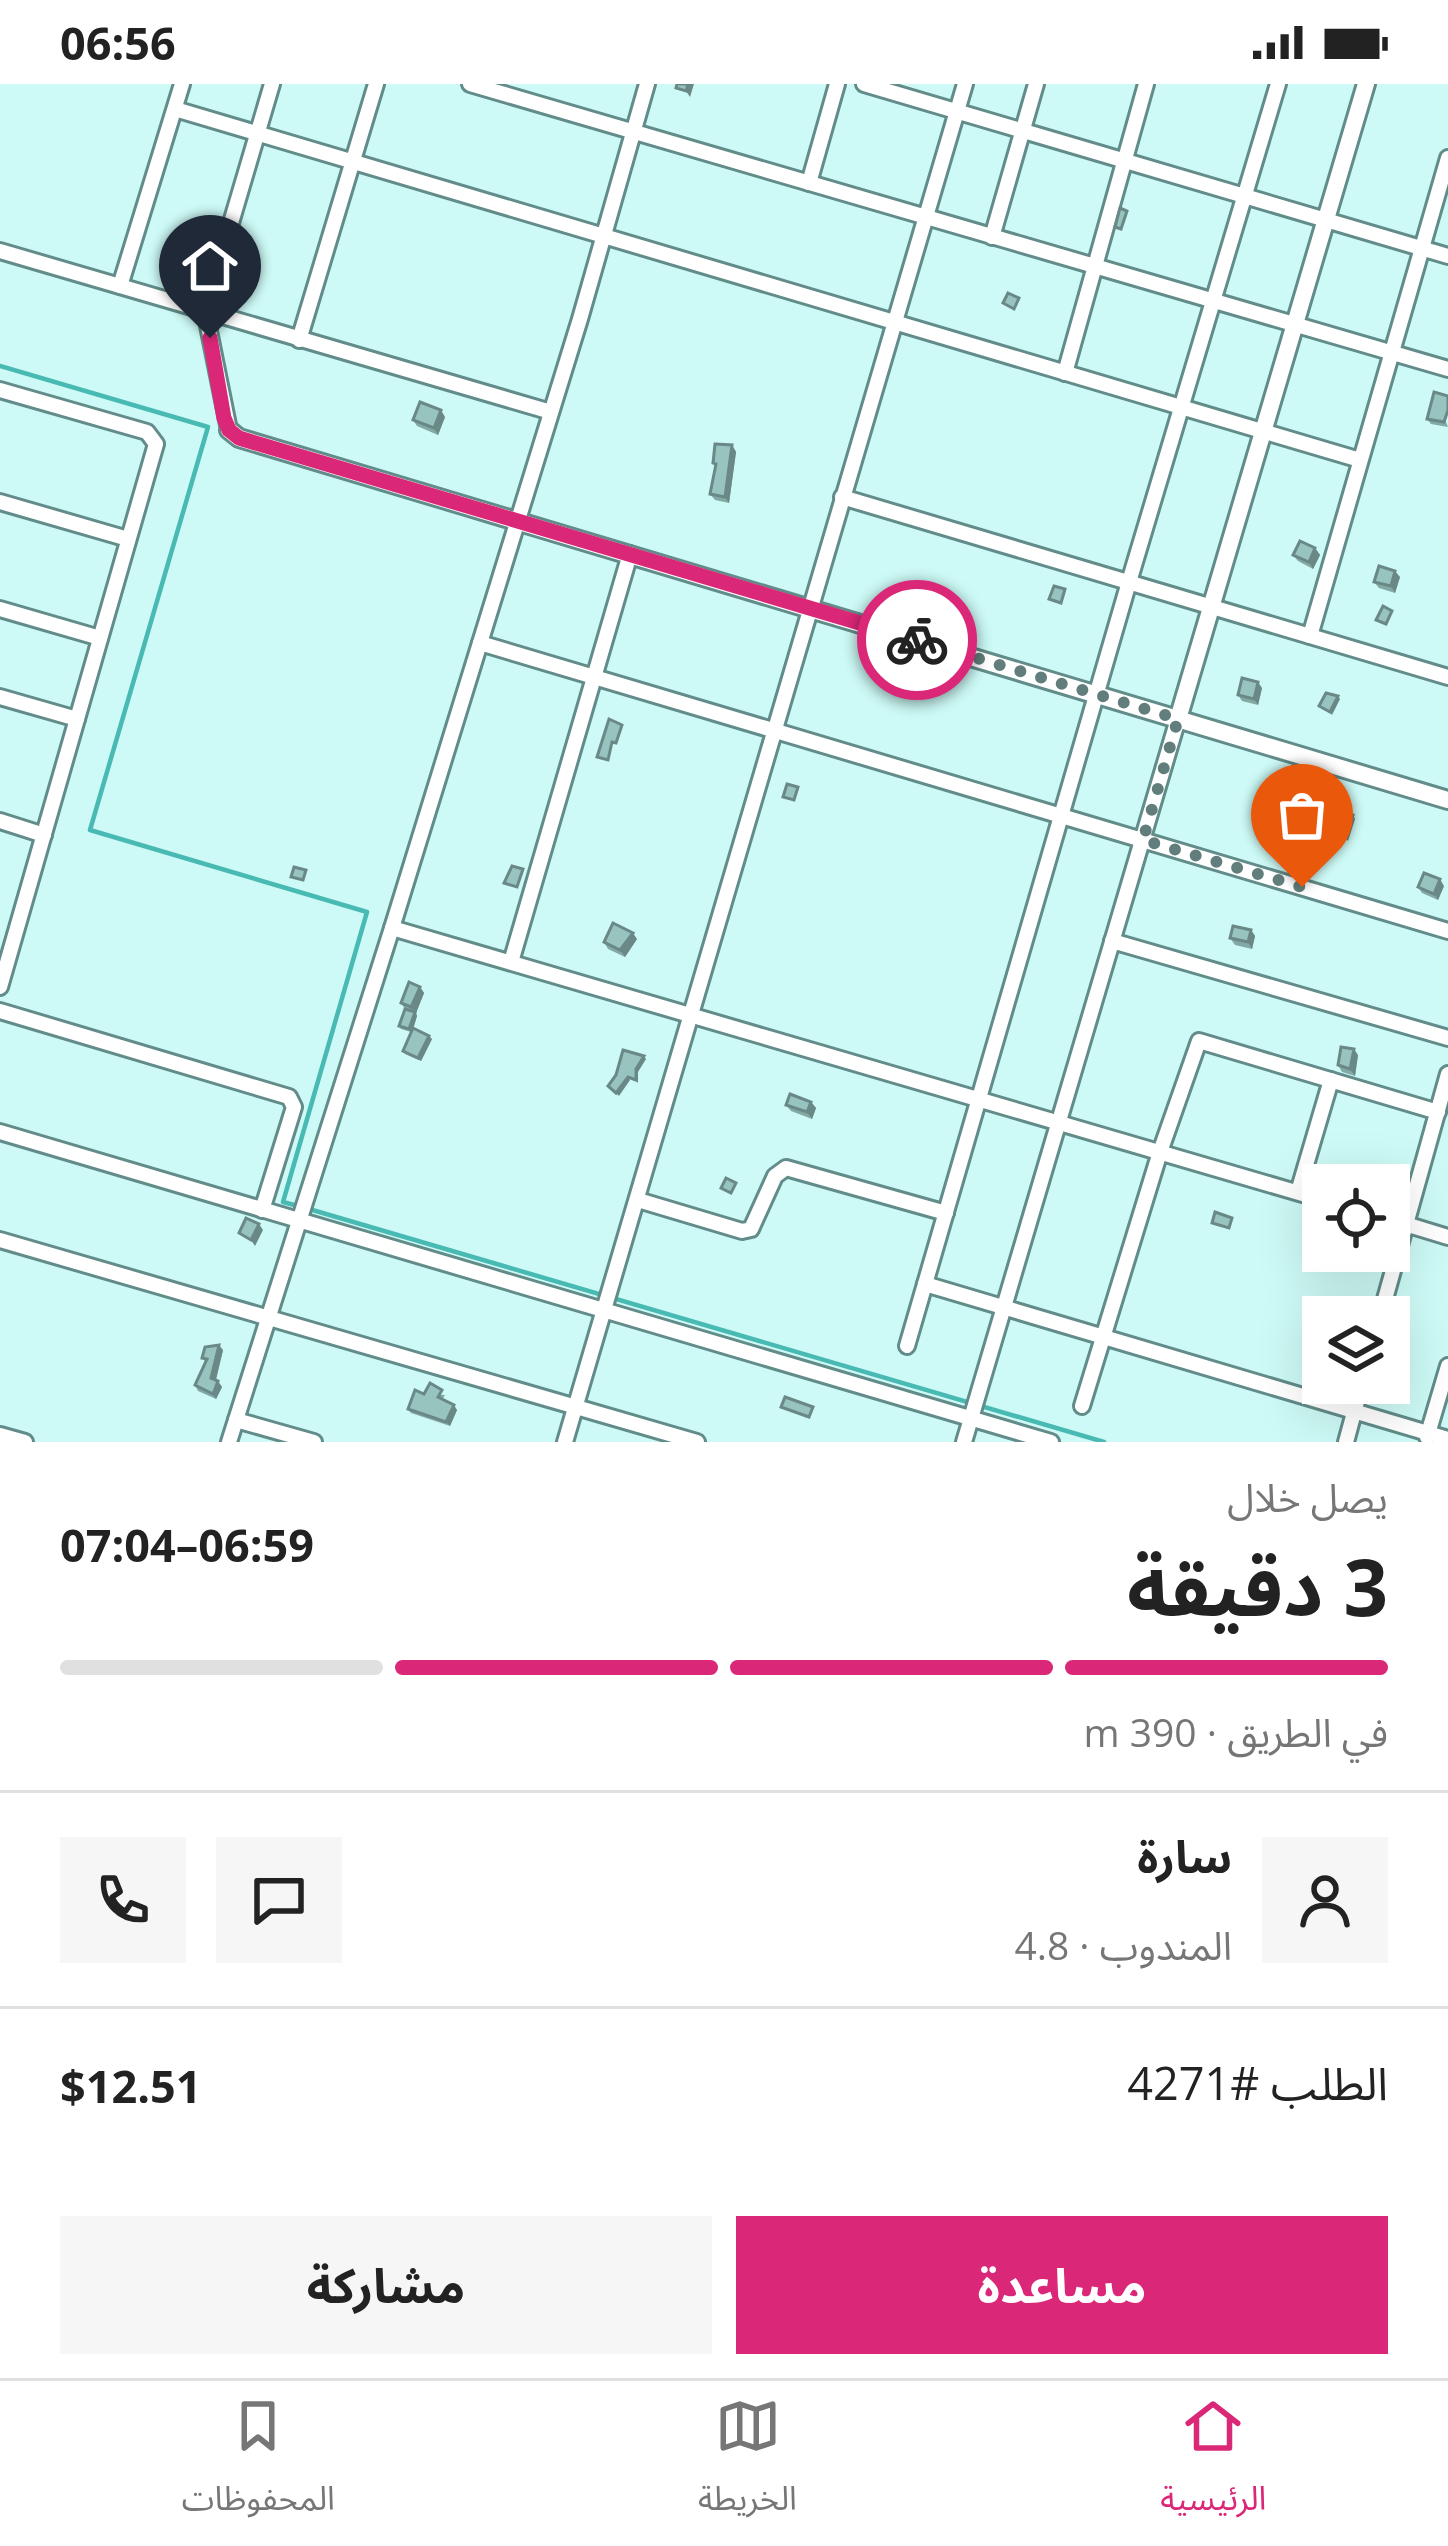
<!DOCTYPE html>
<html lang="ar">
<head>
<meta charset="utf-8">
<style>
  :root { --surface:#fff; --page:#f6f6f6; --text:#222; --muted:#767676; --line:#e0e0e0; --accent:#db2777 }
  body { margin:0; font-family:"Open Sans","Noto Sans Arabic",sans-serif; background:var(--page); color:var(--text); direction:rtl; height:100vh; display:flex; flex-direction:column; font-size:45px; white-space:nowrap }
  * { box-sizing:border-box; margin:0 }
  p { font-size:39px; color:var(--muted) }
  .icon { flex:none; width:66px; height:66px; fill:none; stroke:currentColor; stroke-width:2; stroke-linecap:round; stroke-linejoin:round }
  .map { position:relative; height:1358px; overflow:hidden; direction:ltr }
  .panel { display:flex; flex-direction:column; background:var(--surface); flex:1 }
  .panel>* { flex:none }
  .controls { position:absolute; left:1302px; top:1080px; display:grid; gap:24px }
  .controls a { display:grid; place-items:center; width:108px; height:108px; border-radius:0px; background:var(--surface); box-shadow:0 12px 48px #0002; font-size:60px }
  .pin { position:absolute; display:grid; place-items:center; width:102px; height:102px; color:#fff; margin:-123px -51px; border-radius:50% 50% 50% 0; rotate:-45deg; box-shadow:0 0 12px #0007 }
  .pin .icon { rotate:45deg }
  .courier { position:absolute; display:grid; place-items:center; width:120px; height:120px; margin:-60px; border:9px solid #db2777; border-radius:50%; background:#fff; color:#222; box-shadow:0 3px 15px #0007 }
  .summary em { font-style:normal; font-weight:700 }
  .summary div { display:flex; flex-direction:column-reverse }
  .summary { display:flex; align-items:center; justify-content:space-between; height:204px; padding:0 60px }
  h1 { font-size:78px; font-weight:700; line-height:90px }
  .bar { display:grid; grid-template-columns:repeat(4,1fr); gap:18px 12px; align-content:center; height:144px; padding:0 60px }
  .bar i { height:15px; border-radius:9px; background:var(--line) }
  .bar .active { background:var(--accent) }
  .bar p { grid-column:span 4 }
  .line { display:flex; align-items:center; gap:30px; padding:0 60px; border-top:3px solid var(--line) }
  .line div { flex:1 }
  .round { display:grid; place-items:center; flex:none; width:126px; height:126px; border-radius:0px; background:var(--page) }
  .cta { display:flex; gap:24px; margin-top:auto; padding:24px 60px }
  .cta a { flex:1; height:138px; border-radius:0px; background:var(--accent); color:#fff; font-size:48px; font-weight:700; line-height:138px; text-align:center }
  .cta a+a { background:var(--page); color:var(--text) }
  .status { display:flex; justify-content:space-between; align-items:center; height:84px; padding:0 60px; background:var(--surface); direction:ltr }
  .status svg { height:33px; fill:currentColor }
  .dock { display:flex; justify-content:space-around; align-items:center; height:168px; border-top:3px solid var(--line); background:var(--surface); font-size:33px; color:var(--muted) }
  .dock a { display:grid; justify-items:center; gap:6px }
  .dock .active { color:var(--accent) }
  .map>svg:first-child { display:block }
</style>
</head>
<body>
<div class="status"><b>06:56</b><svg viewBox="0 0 49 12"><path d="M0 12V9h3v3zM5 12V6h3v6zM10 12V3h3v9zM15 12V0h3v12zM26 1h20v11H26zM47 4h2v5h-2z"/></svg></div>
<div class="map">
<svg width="1448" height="1358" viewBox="0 0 1448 1358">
  <rect width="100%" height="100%" fill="#cdfaf6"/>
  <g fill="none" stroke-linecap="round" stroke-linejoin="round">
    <g stroke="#49bab3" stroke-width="4.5">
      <polyline points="0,282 208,343 90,746 367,828 283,1118 298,1122"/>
      <polyline points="309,1125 1104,1358"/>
    </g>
    <g stroke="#628c89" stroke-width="20">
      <g id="minor">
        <polyline points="470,0 1448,285"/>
        <polyline points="864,0 1448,172"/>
        <polyline points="175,25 1360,376"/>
        <polyline points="809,99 837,0"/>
        <polyline points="992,153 1036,0"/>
        <polyline points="0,167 551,328"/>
        <polyline points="120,202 182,0"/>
        <polyline points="299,256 376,0"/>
        <polyline points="1065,289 1146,0"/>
        <polyline points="0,306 147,348 156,360 0,903"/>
        <polyline points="229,346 205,227 272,0"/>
        <polyline points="842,413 1448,593"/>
        <polyline points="0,418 128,455"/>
        <polyline points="0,525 100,554"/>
        <polyline points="1310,552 1448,74"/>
        <polyline points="480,559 1448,847"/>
        <polyline points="0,613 77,635"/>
        <polyline points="0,737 44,751"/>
        <polyline points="392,844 1323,1116"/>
        <polyline points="1112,857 1448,954"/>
        <polyline points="511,878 630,470"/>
        <polyline points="0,927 289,1013 294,1023 262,1126"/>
        <polyline points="0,1048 1051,1358"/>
        <polyline points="1298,1108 1331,996"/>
        <polyline points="638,1116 742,1147 751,1145 775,1092 786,1084 946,1129"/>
        <polyline points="1389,1135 1448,1153"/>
        <polyline points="0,1156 697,1358"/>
        <polyline points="925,1200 1448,1355"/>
        <polyline points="1380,1233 1448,990"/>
        <polyline points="907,1262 1129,498 1278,0"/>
        <polyline points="1082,1322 1160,1068 1199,957 1438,1028"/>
        <polyline points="236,1336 314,1358"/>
        <polyline points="0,1351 25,1358"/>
        <polyline points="1427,1353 1448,1282"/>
        <polyline points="229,1358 392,844 580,235 647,0"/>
        <polyline points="565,1358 965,0"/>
        <polyline points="964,1358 1178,635"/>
        <polyline points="1346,1358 1362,1299"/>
      </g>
    </g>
    <g stroke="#628c89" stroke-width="22">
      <g id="tertiary">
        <polyline points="229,346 239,354 1448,716"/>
        <polyline points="1178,635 1366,0"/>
      </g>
    </g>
    <use href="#minor" stroke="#fff" stroke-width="14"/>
    <use href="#tertiary" stroke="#fff" stroke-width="16"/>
  </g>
  <g fill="#83a9a5">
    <polygon points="1434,308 1448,343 1431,340 1427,335"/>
    <polygon points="445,333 438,351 417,342 413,336"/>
    <polygon points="732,361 736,368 729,419 715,416 710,410 716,383 713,379"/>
    <polygon points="1315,464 1320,471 1313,485 1298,477 1293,471"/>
    <polygon points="1400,493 1395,509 1379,504 1374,498"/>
    <polygon points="1262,604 1258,621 1242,617 1238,611"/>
    <polygon points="1444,802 1438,816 1422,809 1418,803"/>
    <polygon points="1251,846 1255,852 1252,865 1235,861 1230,854"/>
    <polygon points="637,855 625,873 608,865 604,858"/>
    <polygon points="420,903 424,909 416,929 417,932 413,944 432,955 421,977 405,970 403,967 411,948 401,945 399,942 405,925 401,919"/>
    <polygon points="1358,971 1355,992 1342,988 1338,981"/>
    <polygon points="811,1018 816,1024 812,1035 791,1027 786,1021"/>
    <polygon points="223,1266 216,1296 222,1303 216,1315 198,1307 195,1301 206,1278 202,1274"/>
    <polygon points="424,1310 445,1311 442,1316 457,1326 450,1342 411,1329 408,1325"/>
  </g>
  <g fill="#6a8986">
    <polygon points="688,0 694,0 690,13 686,7"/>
    <polygon points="441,326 445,333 438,351 434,344"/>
    <polygon points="732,361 736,368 729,419 725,413"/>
    <polygon points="1315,464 1320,471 1313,485 1309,478"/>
    <polygon points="1395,487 1400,493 1395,509 1391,502"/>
    <polygon points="1258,598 1262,604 1258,621 1254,615"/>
    <polygon points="1338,612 1340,615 1332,631 1330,628"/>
    <polygon points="1353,731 1355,735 1348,757 1345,754"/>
    <polygon points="1440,795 1444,802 1438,816 1434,810"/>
    <polygon points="1251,846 1255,852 1252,865 1248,858"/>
    <polygon points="633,849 637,855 625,873 620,866"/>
    <polygon points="420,903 424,909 416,929 417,932 412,949 409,945 415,929 411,923"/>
    <polygon points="429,952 432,955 421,977 418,974"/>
    <polygon points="1354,965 1358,971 1355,992 1350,985"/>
    <polygon points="644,972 646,975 638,988 638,999 636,996 636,985"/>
    <polygon points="628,993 630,996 619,1012 616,1009"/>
    <polygon points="811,1018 816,1024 812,1035 807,1028"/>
    <polygon points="259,1140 263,1146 255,1162 251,1156"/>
    <polygon points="219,1261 223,1266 215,1299 211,1294"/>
    <polygon points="218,1297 222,1303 216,1315 213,1310"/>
    <polygon points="454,1321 457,1326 450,1342 446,1338"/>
  </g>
  <g fill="#98c4c0" stroke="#6a8986" stroke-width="3">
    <polygon points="677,0 688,0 686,7 676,4"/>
    <polygon points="1120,124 1127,127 1121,145 1115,143"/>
    <polygon points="1008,209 1019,214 1014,225 1003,219"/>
    <polygon points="1434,308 1448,312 1448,326 1444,338 1427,335"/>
    <polygon points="420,318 441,326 434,344 413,336"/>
    <polygon points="715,360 732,361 725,413 710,410 716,380 713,379"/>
    <polygon points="1300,457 1315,464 1309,478 1293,471"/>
    <polygon points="1379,482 1395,487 1391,502 1374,498"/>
    <polygon points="1054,502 1065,505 1061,519 1049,515"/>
    <polygon points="1383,522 1392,527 1386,540 1376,536"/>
    <polygon points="1242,594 1258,598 1254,615 1238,611"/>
    <polygon points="1326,609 1338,612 1330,628 1319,622"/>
    <polygon points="609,635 622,641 616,659 612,658 608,676 597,673"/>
    <polygon points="787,700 798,703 794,716 783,713"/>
    <polygon points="1343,728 1353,731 1345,754 1334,752"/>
    <polygon points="512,782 523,785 517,803 504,799"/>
    <polygon points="294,783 306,786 303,796 291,793"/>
    <polygon points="1424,789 1440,795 1434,810 1418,803"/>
    <polygon points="613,839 633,849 620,866 604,858"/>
    <polygon points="1233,842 1251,846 1248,858 1230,854"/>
    <polygon points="409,898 420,903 411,923 401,919"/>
    <polygon points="405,925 415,928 409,945 399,942"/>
    <polygon points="413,944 429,952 418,974 403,967"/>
    <polygon points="1341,963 1354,965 1350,985 1338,981"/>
    <polygon points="623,966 644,972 636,985 636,996 628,993 616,1009 608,1002 616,991"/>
    <polygon points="790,1010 811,1018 807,1028 786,1021"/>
    <polygon points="726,1094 736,1099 731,1109 721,1104"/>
    <polygon points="1215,1128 1232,1134 1229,1144 1212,1139"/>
    <polygon points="246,1134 259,1140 251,1156 239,1149"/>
    <polygon points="219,1261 211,1294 218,1297 213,1310 195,1301 207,1275 202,1274 205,1263"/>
    <polygon points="430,1299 442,1306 438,1313 454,1321 446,1338 408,1325 415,1306 424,1310"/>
    <polygon points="785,1313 813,1323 809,1333 781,1323"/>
  </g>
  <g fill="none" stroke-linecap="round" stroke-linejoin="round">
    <polyline stroke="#627e7c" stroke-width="12" stroke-dasharray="0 21.6" points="917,556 1178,635 1143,756 1302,803"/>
    <polyline stroke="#db2777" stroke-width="15" points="210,254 224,334 229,346 239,354 917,556"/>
  </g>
</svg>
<div class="controls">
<a><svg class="icon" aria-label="locate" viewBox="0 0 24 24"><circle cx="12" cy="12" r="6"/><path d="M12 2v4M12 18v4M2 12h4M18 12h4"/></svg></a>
<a><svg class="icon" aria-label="layers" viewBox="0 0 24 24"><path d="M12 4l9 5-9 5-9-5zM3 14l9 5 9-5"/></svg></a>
</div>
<div class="pin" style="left:1302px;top:803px;background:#ea580c"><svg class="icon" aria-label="bag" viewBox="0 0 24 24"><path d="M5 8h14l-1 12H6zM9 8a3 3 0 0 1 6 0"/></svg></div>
<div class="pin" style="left:210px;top:254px;background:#1f2937"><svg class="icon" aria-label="home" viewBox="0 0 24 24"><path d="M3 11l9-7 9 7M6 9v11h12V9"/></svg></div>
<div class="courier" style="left:917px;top:556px"><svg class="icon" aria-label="bike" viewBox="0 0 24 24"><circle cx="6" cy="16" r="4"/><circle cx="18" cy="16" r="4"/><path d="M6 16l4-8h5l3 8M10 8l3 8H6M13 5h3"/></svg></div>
</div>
<section class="panel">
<div class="summary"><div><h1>3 دقيقة</h1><p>يصل خلال</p></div><em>06:59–07:04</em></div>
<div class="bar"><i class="active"></i><i class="active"></i><i class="active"></i><i></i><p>في الطريق · 390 m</p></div>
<div class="line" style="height:216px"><a class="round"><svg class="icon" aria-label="person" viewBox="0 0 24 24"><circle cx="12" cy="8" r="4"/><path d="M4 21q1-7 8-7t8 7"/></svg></a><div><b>سارة</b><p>المندوب · 4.8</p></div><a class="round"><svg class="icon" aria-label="chat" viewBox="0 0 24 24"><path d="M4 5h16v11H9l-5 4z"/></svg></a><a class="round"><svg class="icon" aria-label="phone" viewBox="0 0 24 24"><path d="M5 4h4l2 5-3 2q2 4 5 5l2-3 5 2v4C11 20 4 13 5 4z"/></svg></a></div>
<div class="line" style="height:156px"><div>الطلب #4271</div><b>$12.51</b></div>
<div class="cta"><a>مساعدة</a><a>مشاركة</a></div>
</section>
<nav class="dock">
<a class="active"><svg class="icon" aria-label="home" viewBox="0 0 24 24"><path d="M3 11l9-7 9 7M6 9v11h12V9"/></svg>الرئيسية</a>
<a><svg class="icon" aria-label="map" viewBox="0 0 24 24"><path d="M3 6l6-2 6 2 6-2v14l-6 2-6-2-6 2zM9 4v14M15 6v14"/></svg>الخريطة</a>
<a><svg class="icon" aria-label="saved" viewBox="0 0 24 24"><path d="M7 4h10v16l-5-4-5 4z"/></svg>المحفوظات</a>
</nav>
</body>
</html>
